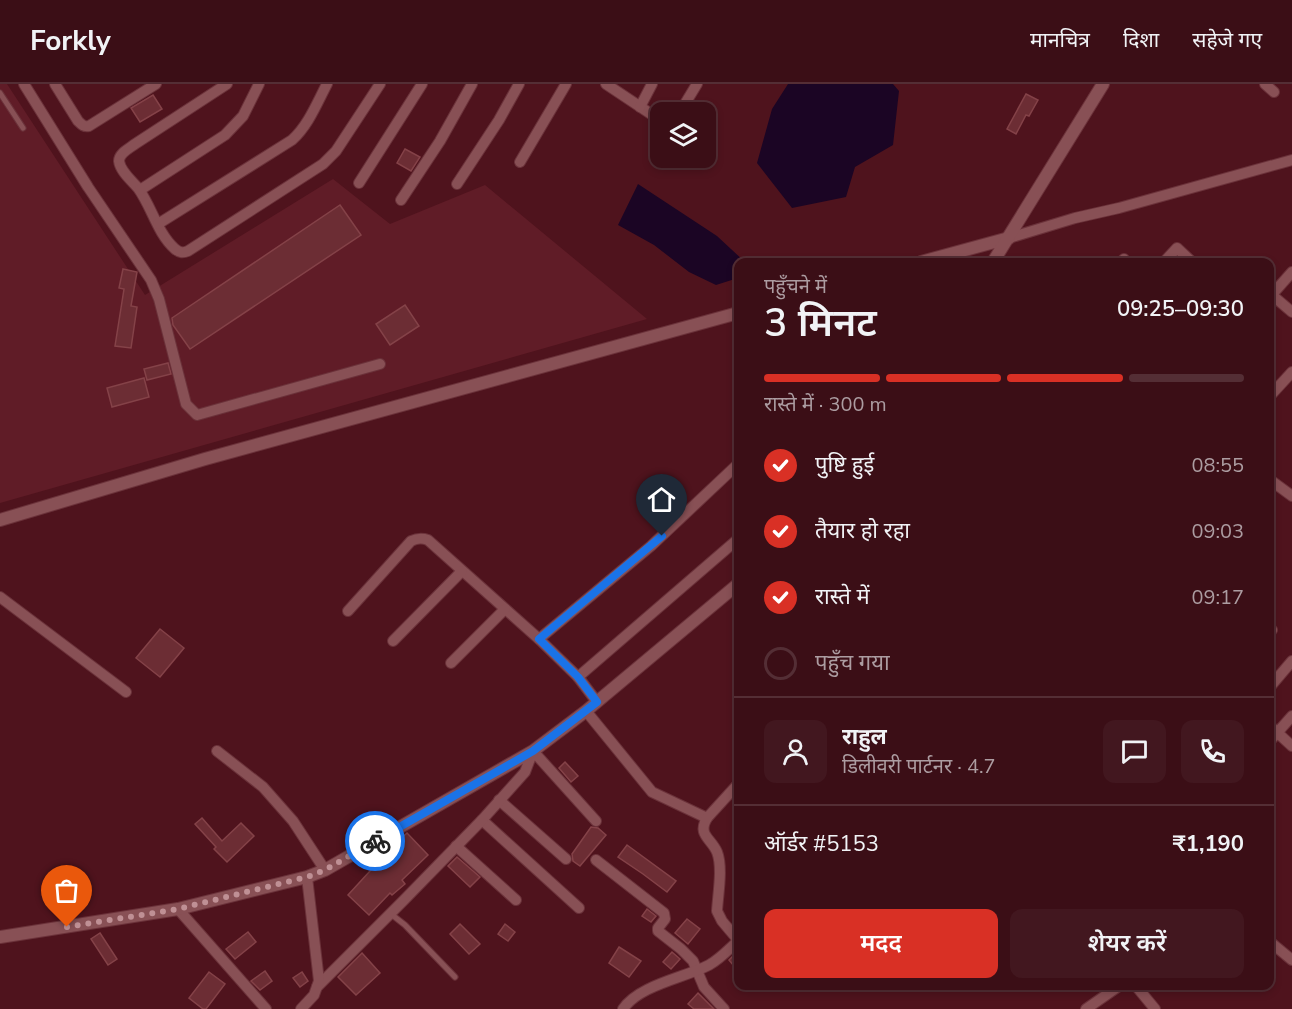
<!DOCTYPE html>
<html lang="hi">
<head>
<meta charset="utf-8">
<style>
  :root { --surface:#3b0e16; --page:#42171f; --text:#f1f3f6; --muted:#ac9ca1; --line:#542e35; --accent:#d93025 }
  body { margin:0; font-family:"Nunito Sans","Noto Sans Devanagari",sans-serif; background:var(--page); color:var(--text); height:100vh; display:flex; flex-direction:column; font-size:22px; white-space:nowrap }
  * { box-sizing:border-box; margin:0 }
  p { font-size:20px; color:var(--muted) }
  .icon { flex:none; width:33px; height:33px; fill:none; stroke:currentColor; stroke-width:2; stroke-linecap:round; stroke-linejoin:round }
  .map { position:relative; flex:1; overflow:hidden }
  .drawer { position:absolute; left:734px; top:174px; width:540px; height:732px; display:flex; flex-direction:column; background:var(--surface); border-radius:12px; box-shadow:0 3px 9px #0003,0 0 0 2px var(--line) }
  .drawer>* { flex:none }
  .fabs { position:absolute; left:650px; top:18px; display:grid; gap:12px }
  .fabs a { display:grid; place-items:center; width:66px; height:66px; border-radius:12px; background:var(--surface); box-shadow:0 3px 9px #0003,0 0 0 2px var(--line); font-size:30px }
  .pin { position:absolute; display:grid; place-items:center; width:51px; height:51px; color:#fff; margin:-62px -26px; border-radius:50% 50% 50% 0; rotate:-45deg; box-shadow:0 0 6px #0007 }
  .pin .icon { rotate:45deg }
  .courier { position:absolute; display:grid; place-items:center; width:60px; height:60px; margin:-30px; border:4px solid #1a73e8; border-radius:50%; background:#fff; color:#222; box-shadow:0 2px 8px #0007 }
  .overview em { font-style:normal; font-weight:600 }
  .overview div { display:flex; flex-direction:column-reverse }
  .overview { display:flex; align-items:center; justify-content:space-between; height:102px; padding:0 30px }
  h1 { font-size:39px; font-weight:600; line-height:45px }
  .bar { display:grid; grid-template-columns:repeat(4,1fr); gap:9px 6px; align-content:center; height:72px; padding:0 30px }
  .bar i { height:8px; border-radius:4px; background:var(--line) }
  .bar .on { background:var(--accent) }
  .bar p { grid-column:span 4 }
  .line { display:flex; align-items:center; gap:15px; padding:0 30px; border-top:2px solid var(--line) }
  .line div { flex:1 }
  .round { display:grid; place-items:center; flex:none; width:63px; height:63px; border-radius:12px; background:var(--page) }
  ol { padding:0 30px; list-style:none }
  li { display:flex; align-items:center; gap:18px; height:66px }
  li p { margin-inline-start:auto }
  li .icon { padding:6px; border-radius:50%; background:var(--accent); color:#fff; stroke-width:4 }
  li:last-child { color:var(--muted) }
  li i { width:33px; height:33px; border:3px solid var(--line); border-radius:50% }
  .cta { display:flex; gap:12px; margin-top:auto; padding:12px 30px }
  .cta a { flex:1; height:69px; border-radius:12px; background:var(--accent); color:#fff; font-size:24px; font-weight:600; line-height:69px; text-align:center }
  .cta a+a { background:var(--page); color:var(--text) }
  header { display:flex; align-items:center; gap:36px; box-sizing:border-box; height:84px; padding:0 30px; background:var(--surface); border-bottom:2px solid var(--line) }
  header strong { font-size:28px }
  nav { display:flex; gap:33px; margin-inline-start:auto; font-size:21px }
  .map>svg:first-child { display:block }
</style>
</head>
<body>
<header>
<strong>Forkly</strong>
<nav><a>मानचित्र</a><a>दिशा</a><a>सहेजे गए</a></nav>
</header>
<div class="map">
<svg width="1292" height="925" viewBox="0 0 1292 925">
  <rect width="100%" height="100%" fill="#4f131d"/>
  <polygon fill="#601c27" points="0,0 7,0 145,211 333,95 390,140 485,101 647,235 0,419"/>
  <g fill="#1b0524">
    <polygon points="788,0 893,0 899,7 893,61 855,83 846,113 792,124 757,79 772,25"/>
    <polygon points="638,100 717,152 745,178 738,178 738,194 716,201 689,188 654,161 618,141"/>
  </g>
  <g fill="#6c2d34" stroke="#844248" stroke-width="1.5">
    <polygon points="1026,10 1038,16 1029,32 1026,31 1016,50 1007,45"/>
    <polygon points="153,11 162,25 140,38 131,24"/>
    <polygon points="405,65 420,73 411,87 397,79"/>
    <polygon points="340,121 361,151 190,265 173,241 172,234"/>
    <polygon points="123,185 137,188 131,222 137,223 131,264 115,262 124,205 119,204"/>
    <polygon points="405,221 419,242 390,261 376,240"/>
    <polygon points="168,279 171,290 147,296 144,285"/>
    <polygon points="144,294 149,313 112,323 107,304"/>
    <polygon points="160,545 184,564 160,593 136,574"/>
    <polygon points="565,678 578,692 571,698 559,684"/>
    <polygon points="202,734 222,757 241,739 254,752 227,778 214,765 216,763 195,740"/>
    <polygon points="591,743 598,744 606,751 580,782 573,777 572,770"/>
    <polygon points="407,749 428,771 402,796 405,800 392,811 390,809 369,831 348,811 370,787 394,765 392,763"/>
    <polygon points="627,761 676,797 667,808 643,790 618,773"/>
    <polygon points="457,773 480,793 470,803 448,782"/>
    <polygon points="647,825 656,832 651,838 642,832"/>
    <polygon points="687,835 700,845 688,860 675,849"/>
    <polygon points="460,840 480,860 469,870 450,850"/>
    <polygon points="505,840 515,848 508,857 498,850"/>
    <polygon points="248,848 256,858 235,875 226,865"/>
    <polygon points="100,849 117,875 108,881 91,855"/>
    <polygon points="619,863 641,877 629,893 609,879"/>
    <polygon points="738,867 738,887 729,876"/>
    <polygon points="672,868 680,875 671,885 663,878"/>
    <polygon points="362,869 380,889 356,911 338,893"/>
    <polygon points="265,887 272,897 260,906 251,897"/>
    <polygon points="209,888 225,900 206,925 203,925 189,914"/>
    <polygon points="302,888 308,897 300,903 293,894"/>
    <polygon points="698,909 714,925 694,925 688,920"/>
  </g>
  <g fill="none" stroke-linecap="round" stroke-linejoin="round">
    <g stroke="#6b323a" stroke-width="7">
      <g id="service">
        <polyline points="0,9 23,44"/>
        <polyline points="391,830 405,841 455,893"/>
      </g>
    </g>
    <g stroke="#6b323a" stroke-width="12">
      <g id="minor">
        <polyline points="24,0 88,103 151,196 159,215 186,320 197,331 380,280"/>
        <path d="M55 0 78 37C82 41 84 43 89 42L156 0"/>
        <path d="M227 0 135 60C130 64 119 69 119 77 120 87 132 97 138 104 152 123 157 149 175 165 180 169 183 169 188 167L323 80 336 67 380 0"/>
        <polyline points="606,0 660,36"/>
        <polyline points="1265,0 1274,8"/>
        <polyline points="640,23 652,0"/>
        <polyline points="680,28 697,0"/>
        <polyline points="520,78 566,0"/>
        <polyline points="359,99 422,0"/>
        <polyline points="457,100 499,36 519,0"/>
        <polyline points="140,106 225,51 243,32 259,0"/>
        <polyline points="401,116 440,57 472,0"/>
        <path d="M158 140 292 56C308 42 317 19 327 0"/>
        <polyline points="1009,154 1075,134 1119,124 1292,76"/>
        <polyline points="1121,178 1124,175"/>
        <polyline points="1164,178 1177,164 1192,178"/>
        <polyline points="1272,211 1292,228"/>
        <polyline points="1269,214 1292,188"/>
        <polyline points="1269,313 1292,288"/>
        <polyline points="1269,395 1292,412"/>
        <polyline points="0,513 126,608"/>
        <path d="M348 527 411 457C418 454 422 454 428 456L539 555 578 593 597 618"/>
        <polyline points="1269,549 1272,546"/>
        <polyline points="539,555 651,462 738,380"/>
        <polyline points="393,557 462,487"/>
        <polyline points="451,579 505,525"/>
        <polyline points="578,593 738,455"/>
        <polyline points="1269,604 1292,577"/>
        <polyline points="586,627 652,708 707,734"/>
        <polyline points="1269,641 1292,662"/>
        <polyline points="1269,658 1292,632"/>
        <polyline points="217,667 263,703 293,737 325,786"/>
        <path d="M738 700 707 734C697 751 711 754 717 768 723 783 718 810 717 827L722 837 738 856"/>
        <polyline points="499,716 566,775"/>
        <polyline points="482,736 579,824"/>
        <polyline points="456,762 516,816"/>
        <polyline points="596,776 664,829 665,835 658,844 658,847 681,865 693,877 704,903 724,925"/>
        <polyline points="178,825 266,925"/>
        <polyline points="1269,857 1292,876"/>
        <polyline points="1136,902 1155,925"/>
        <polyline points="317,903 404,816 482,736 525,688 533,667 596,737"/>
        <polyline points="301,925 314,911 319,897 307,793"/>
        <path d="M623 925C639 901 684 894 709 881 720 875 729 865 738 857"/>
        <polyline points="1086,925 1119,902"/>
      </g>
    </g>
    <g stroke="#6b323a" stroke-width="14">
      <g id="tertiary">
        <polyline points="921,178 1009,154"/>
        <polyline points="993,178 1103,0"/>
        <polyline points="0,436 205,375 738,229"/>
        <polyline points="0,853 178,825 307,793 325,786 533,667 586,627 738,500"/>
      </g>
    </g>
    <use href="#service" stroke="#885055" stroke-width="5"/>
    <use href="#minor" stroke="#885055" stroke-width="10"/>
    <use href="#tertiary" stroke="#885055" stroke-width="12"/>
  </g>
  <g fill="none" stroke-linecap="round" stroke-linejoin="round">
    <polyline stroke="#bf9095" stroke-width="6" stroke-dasharray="0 10.8" points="67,843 178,825 307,793 325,786 375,757"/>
    <polyline stroke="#1a73e8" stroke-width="8" points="375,757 533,667 597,618 578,593 539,555 662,452"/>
  </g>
</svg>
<div class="fabs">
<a><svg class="icon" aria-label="layers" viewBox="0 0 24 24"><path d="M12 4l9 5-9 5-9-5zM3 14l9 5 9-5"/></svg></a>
</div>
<div class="pin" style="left:67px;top:843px;background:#ea580c"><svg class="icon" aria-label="bag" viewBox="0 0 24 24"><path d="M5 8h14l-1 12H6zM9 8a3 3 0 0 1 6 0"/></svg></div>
<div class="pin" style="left:662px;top:452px;background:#1f2937"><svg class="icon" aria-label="home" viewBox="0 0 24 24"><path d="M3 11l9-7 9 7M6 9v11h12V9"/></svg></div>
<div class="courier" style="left:375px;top:757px"><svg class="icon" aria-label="bike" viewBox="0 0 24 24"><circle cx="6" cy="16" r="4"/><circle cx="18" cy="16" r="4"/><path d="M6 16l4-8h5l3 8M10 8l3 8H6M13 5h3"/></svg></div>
<section class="drawer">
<div class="overview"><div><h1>3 मिनट</h1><p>पहुँचने में</p></div><em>09:25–09:30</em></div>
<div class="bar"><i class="on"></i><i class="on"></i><i class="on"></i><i></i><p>रास्ते में · 300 m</p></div>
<ol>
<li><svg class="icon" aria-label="check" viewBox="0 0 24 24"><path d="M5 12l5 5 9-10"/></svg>पुष्टि हुई<p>08:55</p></li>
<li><svg class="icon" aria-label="check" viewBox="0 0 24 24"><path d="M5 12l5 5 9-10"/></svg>तैयार हो रहा<p>09:03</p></li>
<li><svg class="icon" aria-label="check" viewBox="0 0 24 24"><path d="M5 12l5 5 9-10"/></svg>रास्ते में<p>09:17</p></li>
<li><i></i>पहुँच गया</li>
</ol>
<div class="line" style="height:108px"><a class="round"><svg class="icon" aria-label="person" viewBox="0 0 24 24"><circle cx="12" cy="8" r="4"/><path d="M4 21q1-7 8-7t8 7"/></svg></a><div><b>राहुल</b><p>डिलीवरी पार्टनर · 4.7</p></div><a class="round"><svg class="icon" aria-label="chat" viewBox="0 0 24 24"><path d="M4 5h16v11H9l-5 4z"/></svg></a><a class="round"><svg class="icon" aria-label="phone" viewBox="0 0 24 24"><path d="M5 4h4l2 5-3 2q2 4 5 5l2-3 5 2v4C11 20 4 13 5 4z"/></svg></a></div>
<div class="line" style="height:78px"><div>ऑर्डर #5153</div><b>₹1,190</b></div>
<div class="cta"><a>मदद</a><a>शेयर करें</a></div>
</section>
</div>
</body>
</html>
